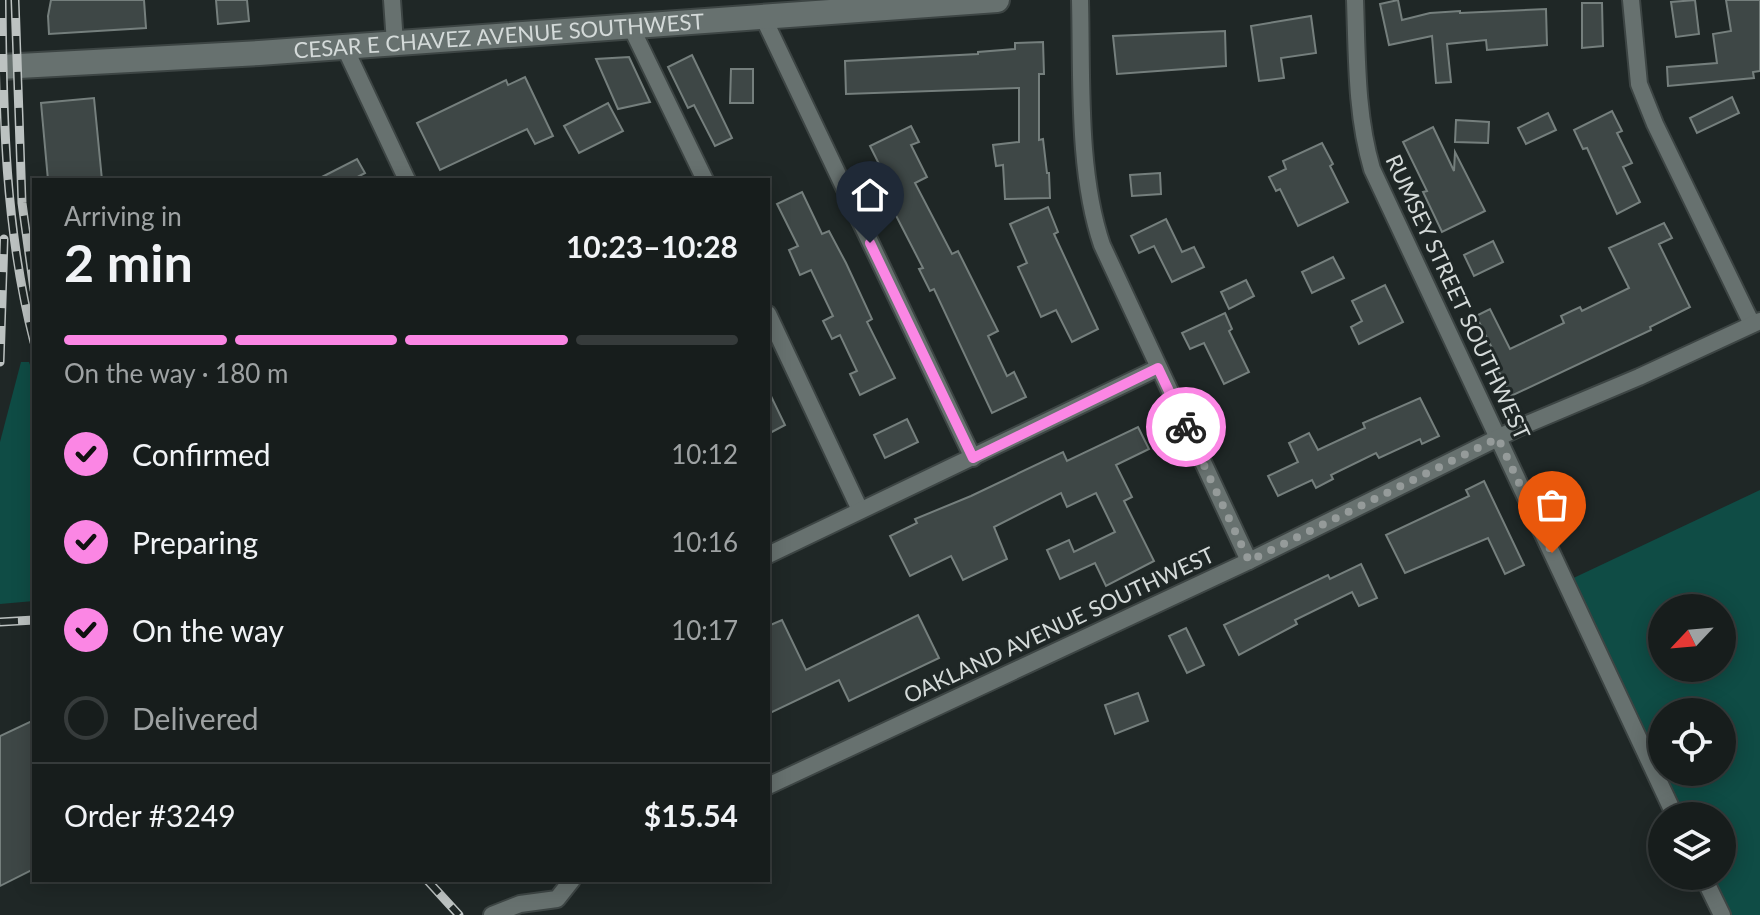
<!DOCTYPE html>
<html lang="en">
<head>
<meta charset="utf-8">
<style>
  :root { --surface:#171d1c; --page:#202625; --text:#f1f3f6; --muted:#9ea2a3; --line:#363b3b; --accent:#fb86e4 }
  body { margin:0; font-family:Lato,sans-serif; background:var(--page); color:var(--text); height:100vh; display:flex; flex-direction:column; font-size:30px; white-space:nowrap }
  * { box-sizing:border-box; margin:0 }
  p { font-size:26px; color:var(--muted) }
  .icon { flex:none; width:44px; height:44px; fill:none; stroke:currentColor; stroke-width:2; stroke-linecap:round; stroke-linejoin:round }
  .map { position:relative; flex:1; overflow:hidden }
  .drawer { position:absolute; left:32px; top:178px; width:738px; height:704px; display:flex; flex-direction:column; background:var(--surface); border-radius:0px; box-shadow:0 4px 20px #0003,0 0 0 2px var(--line) }
  .drawer>* { flex:none }
  .needle { width:52px; rotate:244deg }
  .fabs { position:absolute; left:1648px; top:594px; display:grid; gap:16px }
  .fabs a { display:grid; place-items:center; width:88px; height:88px; border-radius:50%; background:var(--surface); box-shadow:0 4px 20px #0003,0 0 0 2px var(--line); font-size:40px }
  .pin { position:absolute; display:grid; place-items:center; width:68px; height:68px; color:#fff; margin:-82px -34px; border-radius:50% 50% 50% 0; rotate:-45deg; box-shadow:0 0 8px #0007 }
  .pin .icon { rotate:45deg }
  .courier { position:absolute; display:grid; place-items:center; width:80px; height:80px; margin:-40px; border:6px solid #fb86e4; border-radius:50%; background:#fff; color:#222; box-shadow:0 2px 10px #0007 }
  .headline em { font-style:normal; font-weight:700 }
  .headline div { display:flex; flex-direction:column-reverse }
  .headline { display:flex; align-items:center; justify-content:space-between; height:136px; padding:0 32px }
  h1 { font-size:52px; font-weight:700; line-height:60px }
  .bar { display:grid; grid-template-columns:repeat(4,1fr); gap:12px 8px; align-content:center; height:96px; padding:0 32px }
  .bar i { height:10px; border-radius:6px; background:var(--line) }
  .bar .selected { background:var(--accent) }
  .bar p { grid-column:span 4 }
  .line { display:flex; align-items:center; gap:20px; padding:0 32px; border-top:2px solid var(--line) }
  .line div { flex:1 }
  ol { padding:0 32px; list-style:none }
  li { display:flex; align-items:center; gap:24px; height:88px }
  li p { margin-inline-start:auto }
  li .icon { padding:8px; border-radius:50%; background:var(--accent); color:#111; stroke-width:4 }
  li:last-child { color:var(--muted) }
  li i { width:44px; height:44px; border:4px solid var(--line); border-radius:50% }
  .map>svg:first-child { display:block }
</style>
</head>
<body>
<div class="map">
<svg width="1760" height="915" viewBox="0 0 1760 915">
  <rect width="100%" height="100%" fill="#1f2726"/>
  <g fill="#0f4c45" fill-rule="evenodd">
    <polygon points="21,362 29,362 34,376 34,601 0,604 0,442"/>
    <path d="M1760 490V915H1722L1703 876H1722V816H1675L1565 582ZM1662 608H1722V668H1662ZM1662 712H1722V772H1662Z"/>
  </g>
  <g fill="#3e4746" stroke="#757f7d" stroke-width="2">
    <polygon points="51,0 144,0 146,28 49,34 48,16"/>
    <polygon points="216,0 247,0 249,21 218,24"/>
    <polygon points="1398,0 1402,20 1430,13 1460,11 1460,13 1546,9 1547,45 1487,50 1486,40 1447,44 1451,82 1436,83 1432,36 1389,45 1380,4"/>
    <polygon points="1695,0 1699,34 1676,37 1671,2"/>
    <polygon points="1726,0 1760,0 1760,71 1753,72 1754,78 1668,86 1667,67 1717,63 1713,34 1731,31"/>
    <polygon points="1582,3 1602,3 1603,46 1582,48"/>
    <polygon points="1311,16 1316,53 1281,58 1284,78 1259,81 1251,26"/>
    <polygon points="1225,31 1226,66 1117,74 1113,36"/>
    <polygon points="1043,42 1044,74 1039,74 1039,140 1043,139 1047,173 1049,173 1050,198 1005,199 1003,165 996,166 993,145 1019,142 1019,88 846,94 845,61 978,54 978,52 1015,49 1015,43"/>
    <polygon points="692,55 732,138 715,146 694,105 688,108 668,67"/>
    <polygon points="629,57 650,102 618,109 596,59"/>
    <polygon points="731,69 753,69 753,103 730,103"/>
    <polygon points="525,77 553,136 535,144 527,129 440,170 417,123 506,80 508,85"/>
    <polygon points="1732,97 1739,113 1697,133 1690,118"/>
    <polygon points="94,98 102,180 48,180 41,103"/>
    <polygon points="608,103 623,131 579,153 564,126"/>
    <polygon points="1612,111 1622,131 1617,133 1632,163 1623,167 1640,202 1617,214 1587,148 1583,149 1574,130"/>
    <polygon points="1548,113 1556,130 1526,144 1518,128"/>
    <polygon points="1456,120 1489,122 1488,143 1455,142"/>
    <polygon points="911,126 919,142 911,145 927,177 915,183 952,254 958,251 998,331 988,336 1007,376 1014,372 1026,397 992,413 934,289 930,291 919,269 923,268 889,202 893,201 878,170 881,168 870,146"/>
    <polygon points="1433,127 1454,171 1455,152 1485,211 1442,232 1423,192 1427,191 1403,142"/>
    <polygon points="1322,143 1333,164 1330,166 1348,202 1298,226 1280,189 1276,191 1269,177 1286,169 1283,161"/>
    <polygon points="357,159 365,173 352,180 316,180"/>
    <polygon points="1160,173 1161,194 1132,196 1130,175"/>
    <polygon points="802,192 822,234 829,231 846,263 872,319 867,322 895,378 860,395 850,374 857,371 840,335 832,339 823,321 833,316 811,270 800,275 789,250 798,246 777,204"/>
    <polygon points="1048,207 1058,232 1054,234 1098,329 1072,342 1056,310 1041,317 1018,267 1027,263 1010,224"/>
    <polygon points="1166,219 1182,252 1194,247 1204,267 1172,282 1154,246 1139,253 1131,236"/>
    <polygon points="1664,223 1672,238 1659,244 1690,307 1650,327 1651,330 1511,396 1492,358 1496,356 1476,316 1490,309 1510,349 1564,323 1561,316 1580,307 1582,311 1629,288 1609,248"/>
    <polygon points="1493,241 1503,262 1474,276 1464,255"/>
    <polygon points="1333,257 1344,278 1312,293 1302,272"/>
    <polygon points="1246,280 1254,296 1229,309 1221,292"/>
    <polygon points="1385,285 1403,322 1359,344 1351,327 1362,321 1352,301"/>
    <polygon points="1225,313 1232,329 1229,331 1249,372 1224,384 1204,343 1190,349 1182,333"/>
    <polygon points="768,390 785,425 768,434"/>
    <polygon points="1420,398 1439,436 1422,444 1420,439 1379,458 1376,453 1331,475 1333,479 1316,488 1312,480 1278,496 1268,476 1298,462 1289,443 1309,433 1318,450 1365,428 1363,423"/>
    <polygon points="907,419 918,442 885,458 874,435"/>
    <polygon points="1138,427 1149,449 1116,465 1132,497 1124,501 1154,561 1106,586 1095,563 1060,579 1047,550 1069,540 1074,552 1115,532 1096,493 1067,507 1061,493 994,527 1007,559 963,580 951,556 910,576 890,536 917,523 915,519 971,496 1063,452 1067,461"/>
    <polygon points="1484,481 1524,565 1505,574 1488,538 1405,573 1386,535 1469,496 1466,490"/>
    <polygon points="1361,564 1377,598 1359,606 1352,592 1295,620 1297,624 1239,655 1224,625 1328,575 1330,579"/>
    <polygon points="918,615 939,658 849,701 839,680 768,714 768,626 782,620 806,670"/>
    <polygon points="1186,628 1204,665 1187,673 1169,636"/>
    <polygon points="1138,693 1148,721 1115,734 1105,705"/>
    <polygon points="34,720 34,869 0,886 0,736"/>
  </g>
  <g fill="none" stroke-linecap="round" stroke-linejoin="round">
    <g stroke="#3d4544" stroke-width="20">
      <g id="minor">
        <polyline points="392,0 395,43"/>
        <path d="M1080 0C1082 77 1077 172 1102 245L1249 561"/>
        <path d="M1355 0C1357 57 1356 115 1372 169L1675 816"/>
        <polyline points="1631,0 1639,84 1655,124 1752,324"/>
        <polyline points="763,17 973,458"/>
        <polyline points="631,27 705,180"/>
        <polyline points="344,46 407,180"/>
        <polyline points="768,314 860,510"/>
        <polyline points="768,555 1158,368"/>
        <polyline points="768,786 1249,561 1518,428 1639,377 1760,321"/>
        <polyline points="1703,876 1722,915"/>
        <polyline points="492,915 520,904 557,899 572,880"/>
      </g>
    </g>
    <g stroke="#3d4544" stroke-width="28">
      <g id="secondary">
        <path id="s1" d="M0 67 259 53 997 0"/>
      </g>
    </g>
    <use href="#minor" stroke="#67716f" stroke-width="16"/>
    <use href="#secondary" stroke="#67716f" stroke-width="24"/>
    <g stroke="#bcc2c1" stroke-width="9">
      <g id="rail">
        <path d="M2 0C3 116 5 230 34 342"/>
        <polyline points="15,0 22,203 34,290"/>
        <polyline points="0,362 4,239"/>
        <polyline points="0,622 34,620"/>
        <polyline points="427,880 459,915"/>
      </g>
    </g>
    <use href="#rail" stroke="#1f2726" stroke-width="6" stroke-dasharray="18" stroke-linecap="butt"/>
  </g>
  <g fill="none" stroke-linecap="round" stroke-linejoin="round">
    <polyline stroke="#959b9a" stroke-width="8" stroke-dasharray="0 14.4" points="1186,427 1249,561 1498,438 1552,553"/>
    <polyline stroke="#fb86e4" stroke-width="10" points="870,243 973,458 1158,368 1186,427"/>
  </g>
  <g text-anchor="middle" stroke-width="6" stroke-linejoin="round" paint-order="stroke">
    <g font-size="22" fill="#d4dad9" stroke="#1f2726">
      <text dy="8" stroke="none"><textPath href="#s1" startOffset="500">CESAR E CHAVEZ AVENUE SOUTHWEST</textPath></text>
      <text transform="translate(1458 297) rotate(65)" y="8">RUMSEY STREET SOUTHWEST</text>
      <text transform="translate(1059 625) rotate(-25)" y="8">OAKLAND AVENUE SOUTHWEST</text>
    </g>
  </g>
</svg>
<div class="fabs">
<a><svg class="needle" viewBox="-14 -14 28 28"><path d="M0-13l5 13h-10z" fill="#e53935"/><path d="M0 13l5-13h-10z" fill="#9ea2a3"/></svg></a>
<a><svg class="icon" aria-label="locate" viewBox="0 0 24 24"><circle cx="12" cy="12" r="6"/><path d="M12 2v4M12 18v4M2 12h4M18 12h4"/></svg></a>
<a><svg class="icon" aria-label="layers" viewBox="0 0 24 24"><path d="M12 4l9 5-9 5-9-5zM3 14l9 5 9-5"/></svg></a>
</div>
<div class="pin" style="left:1552px;top:553px;background:#ea580c"><svg class="icon" aria-label="bag" viewBox="0 0 24 24"><path d="M5 8h14l-1 12H6zM9 8a3 3 0 0 1 6 0"/></svg></div>
<div class="pin" style="left:870px;top:243px;background:#1f2937"><svg class="icon" aria-label="home" viewBox="0 0 24 24"><path d="M3 11l9-7 9 7M6 9v11h12V9"/></svg></div>
<div class="courier" style="left:1186px;top:427px"><svg class="icon" aria-label="bike" viewBox="0 0 24 24"><circle cx="6" cy="16" r="4"/><circle cx="18" cy="16" r="4"/><path d="M6 16l4-8h5l3 8M10 8l3 8H6M13 5h3"/></svg></div>
<section class="drawer">
<div class="headline"><div><h1>2 min</h1><p>Arriving in</p></div><em>10:23–10:28</em></div>
<div class="bar"><i class="selected"></i><i class="selected"></i><i class="selected"></i><i></i><p>On the way · 180 m</p></div>
<ol>
<li><svg class="icon" aria-label="check" viewBox="0 0 24 24"><path d="M5 12l5 5 9-10"/></svg>Confirmed<p>10:12</p></li>
<li><svg class="icon" aria-label="check" viewBox="0 0 24 24"><path d="M5 12l5 5 9-10"/></svg>Preparing<p>10:16</p></li>
<li><svg class="icon" aria-label="check" viewBox="0 0 24 24"><path d="M5 12l5 5 9-10"/></svg>On the way<p>10:17</p></li>
<li><i></i>Delivered</li>
</ol>
<div class="line" style="height:104px"><div>Order #3249</div><b>$15.54</b></div>
</section>
</div>
</body>
</html>
